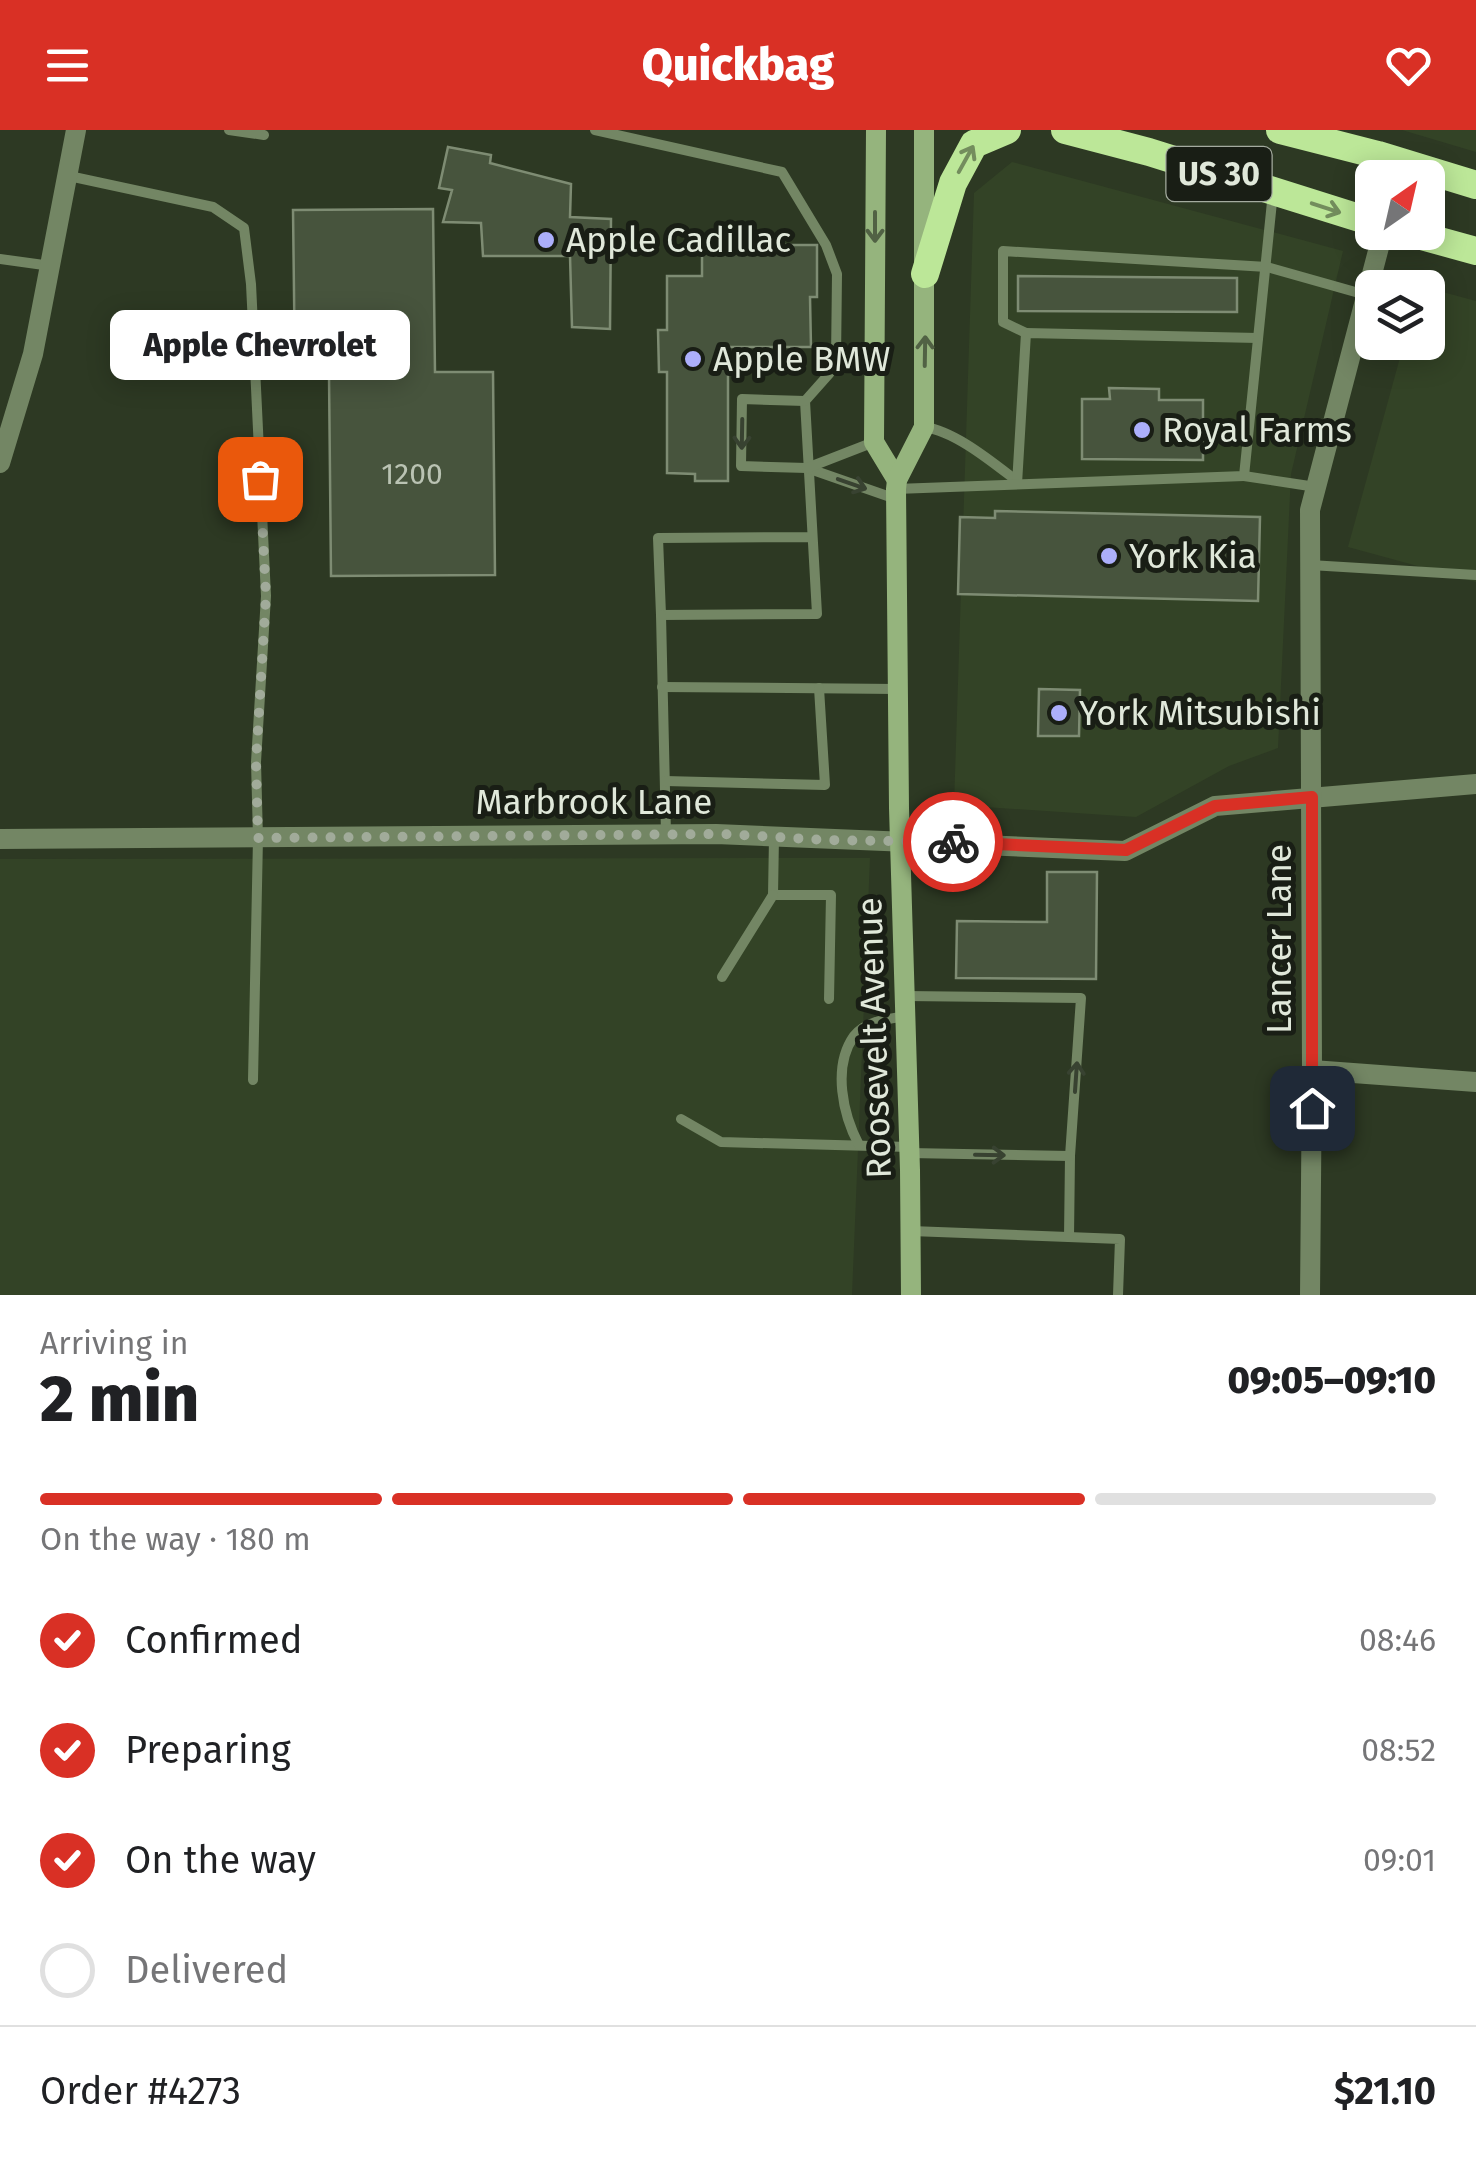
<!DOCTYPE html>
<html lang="en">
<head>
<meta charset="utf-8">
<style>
  :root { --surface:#fff; --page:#f6f6f6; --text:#202124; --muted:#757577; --line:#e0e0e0; --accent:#d93025 }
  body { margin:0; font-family:"Fira Sans",sans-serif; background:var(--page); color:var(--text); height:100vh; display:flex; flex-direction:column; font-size:38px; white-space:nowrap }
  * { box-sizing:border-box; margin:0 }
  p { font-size:32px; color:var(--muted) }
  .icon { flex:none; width:55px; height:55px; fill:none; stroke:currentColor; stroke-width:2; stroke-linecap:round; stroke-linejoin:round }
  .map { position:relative; height:1165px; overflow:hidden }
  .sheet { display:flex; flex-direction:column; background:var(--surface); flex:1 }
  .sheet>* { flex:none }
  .needle { width:65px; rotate:34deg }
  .tools { position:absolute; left:1355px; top:30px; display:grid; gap:20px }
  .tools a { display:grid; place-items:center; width:90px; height:90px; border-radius:15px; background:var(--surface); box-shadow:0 5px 25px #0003; font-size:50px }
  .pin { position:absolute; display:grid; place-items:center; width:85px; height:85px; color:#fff; margin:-42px; border-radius:20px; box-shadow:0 5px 15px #0006 }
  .courier { position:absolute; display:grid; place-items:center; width:100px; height:100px; margin:-50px; border:8px solid #d93025; border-radius:50%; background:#fff; color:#222; box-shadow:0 2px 12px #0007 }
  .bubble { position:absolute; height:70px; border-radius:15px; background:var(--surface); box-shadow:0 5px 25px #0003; font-size:32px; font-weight:800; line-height:70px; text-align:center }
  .head em { font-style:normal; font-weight:800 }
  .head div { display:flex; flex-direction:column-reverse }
  .head { display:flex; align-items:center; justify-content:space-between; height:170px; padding:0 40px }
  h1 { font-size:65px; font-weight:800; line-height:75px }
  .bar { display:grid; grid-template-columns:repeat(4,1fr); gap:15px 10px; align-content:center; height:120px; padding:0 40px }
  .bar i { height:12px; border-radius:8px; background:var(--line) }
  .bar .active { background:var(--accent) }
  .bar p { grid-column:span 4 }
  .line { display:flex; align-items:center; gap:25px; padding:0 40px; border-top:2px solid var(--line) }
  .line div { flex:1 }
  ol { padding:0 40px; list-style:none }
  li { display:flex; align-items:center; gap:30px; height:110px }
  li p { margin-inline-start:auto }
  li .icon { padding:10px; border-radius:50%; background:var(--accent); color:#fff; stroke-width:4 }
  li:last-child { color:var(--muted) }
  li i { width:55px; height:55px; border:5px solid var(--line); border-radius:50% }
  header { display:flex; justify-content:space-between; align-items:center; height:130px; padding:0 40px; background:var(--accent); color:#fff; font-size:45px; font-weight:800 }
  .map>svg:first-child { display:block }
</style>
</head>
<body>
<header><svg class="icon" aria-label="menu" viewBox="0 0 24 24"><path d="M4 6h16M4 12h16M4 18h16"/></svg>Quickbag<svg class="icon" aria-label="heart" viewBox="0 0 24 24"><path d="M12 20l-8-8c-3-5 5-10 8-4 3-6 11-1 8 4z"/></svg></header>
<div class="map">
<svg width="1476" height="1165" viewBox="0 0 1476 1165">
  <rect width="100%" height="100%" fill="#2d3923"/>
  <g fill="#334326">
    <polygon points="1402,0 1476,0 1476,22"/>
    <polygon points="1012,32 1343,121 1291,344 1278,618 1229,636 1136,687 954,675 974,63"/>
    <polygon points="1428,158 1476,171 1476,452 1348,417 1404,213 1428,212"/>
    <polygon points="870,728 852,1165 0,1165 0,729"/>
  </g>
  <g fill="#47543d" stroke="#7e8c73" stroke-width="2.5">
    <polygon points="448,17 491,25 490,33 571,54 570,87 611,89 610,199 572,197 570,126 483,126 481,93 443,92 452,60 439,58"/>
    <polygon points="433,79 435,242 493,242 495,445 331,446 329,244 295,244 293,80"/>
    <polygon points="702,115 817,115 817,167 810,167 811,217 728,217 728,351 695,351 695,344 667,343 667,242 659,242 658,200 667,200 667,146 702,146"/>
    <polygon points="1018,146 1237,148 1237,182 1018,181"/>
    <polygon points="1109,258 1159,259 1159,270 1203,270 1203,330 1082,329 1082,269 1110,269"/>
    <polygon points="995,381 1260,387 1258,471 958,464 960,387 995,388"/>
    <polygon points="1039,559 1080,560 1079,606 1038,606"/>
    <polygon points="1047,742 1097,742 1096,849 956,848 957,791 1047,792"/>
  </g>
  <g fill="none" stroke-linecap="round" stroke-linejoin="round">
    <g stroke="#738664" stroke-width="10">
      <polyline points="229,0 264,5"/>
      <polyline points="595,0 782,42 826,115 837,144 836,230 829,244 805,271 817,484 661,485 658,408 812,407"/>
      <polyline points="69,46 213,77 244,98 251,154 266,466 256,632 258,708 253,950"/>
      <polyline points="0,129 51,136"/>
      <polyline points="1026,203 1003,192 1003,121 1267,137 1366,165"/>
      <polyline points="805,271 742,269 741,336 807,338 896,369"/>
      <path d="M924 297C955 301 992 332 1017 351"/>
      <polyline points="807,338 874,312"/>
      <polyline points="1244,346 1316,357"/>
      <polyline points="1017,354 1026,203 1258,208"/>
      <polyline points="896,359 1244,346 1273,62"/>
      <polyline points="1310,435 1476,445"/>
      <polyline points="661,485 666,704"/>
      <polyline points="662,557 897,559"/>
      <polyline points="665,651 825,655 819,558"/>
      <polyline points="774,707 773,765 831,765 829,869"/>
      <polyline points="722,847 773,765"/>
      <polyline points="905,866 1081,868 1070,1026 1069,1107"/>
      <polyline points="681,989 721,1012 909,1017"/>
      <path d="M859 1015C843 985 832 937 854 906 865 891 888 889 906 886"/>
      <polyline points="909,1023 1070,1026"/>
      <polyline points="911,1101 1120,1109 1118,1165"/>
    </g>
    <g stroke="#738664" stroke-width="20">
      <polyline points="0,333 33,224 76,0"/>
      <polyline points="0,709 716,704 1125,721 1215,676 1476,654"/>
      <polyline points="1312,940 1476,952"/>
      <polyline points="1310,1165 1312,940 1310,380 1383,102"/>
    </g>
    <g stroke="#95b47d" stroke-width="20">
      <polyline points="876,0 874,312 897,350"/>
      <polyline points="911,1165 910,1040 899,678 896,359 897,350 924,297 924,0"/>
    </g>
    <g stroke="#bce798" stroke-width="28">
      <polyline points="1065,0 1149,22 1372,92"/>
      <polyline points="1280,0 1378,25 1476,55"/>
      <polyline points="1407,102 1476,121"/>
      <polyline points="925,144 953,53 974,14 1007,0"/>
    </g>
  </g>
  <defs><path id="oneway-shaft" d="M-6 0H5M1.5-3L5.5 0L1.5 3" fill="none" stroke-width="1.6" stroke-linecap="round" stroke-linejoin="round" transform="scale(2.5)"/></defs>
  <g stroke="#738d5d">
    <use href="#oneway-shaft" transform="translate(966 29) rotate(-61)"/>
    <use href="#oneway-shaft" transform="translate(1326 78) rotate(18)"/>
  </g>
  <g stroke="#516244">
    <use href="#oneway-shaft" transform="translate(875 97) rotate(90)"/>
    <use href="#oneway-shaft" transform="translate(925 221) rotate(-89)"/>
  </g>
  <g stroke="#384231">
    <use href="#oneway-shaft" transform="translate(742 304) rotate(91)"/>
    <use href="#oneway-shaft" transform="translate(852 354) rotate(19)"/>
    <use href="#oneway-shaft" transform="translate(1076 947) rotate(-86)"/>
    <use href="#oneway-shaft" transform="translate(990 1025) rotate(1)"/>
  </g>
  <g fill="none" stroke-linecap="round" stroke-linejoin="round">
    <polyline stroke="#a1ab9a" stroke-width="10" stroke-dasharray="0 18" points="260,349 266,466 256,632 258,708 722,704 826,710 953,712"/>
    <polyline stroke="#d93025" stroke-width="12" points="953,712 1126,720 1215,676 1312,667 1312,978"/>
  </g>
  <g fill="#acaffb" stroke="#191e15" stroke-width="4">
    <circle cx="546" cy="110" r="10"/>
    <circle cx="693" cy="229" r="10"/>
    <circle cx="1142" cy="300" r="10"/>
    <circle cx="1109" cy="426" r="10"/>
    <circle cx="1059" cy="583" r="10"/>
  </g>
  <g text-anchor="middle" stroke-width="10" stroke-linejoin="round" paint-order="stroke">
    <g font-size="30" fill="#bac3b3">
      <text x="412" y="354">1200</text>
    </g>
    <rect fill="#191e15" stroke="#a4ab9f" stroke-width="2.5" x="1166.5" y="17" width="105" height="54" rx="8"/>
    <g font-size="32" font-weight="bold" fill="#e0e8da">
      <text x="1219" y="55">US 30</text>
    </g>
    <g font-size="35" fill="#e0e8da" stroke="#191e15" text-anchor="start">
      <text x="566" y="122">Apple Cadillac</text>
      <text x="713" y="241">Apple BMW</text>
      <text x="1162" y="312">Royal Farms</text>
      <text x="1129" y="438">York Kia</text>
      <text x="1079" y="595">York Mitsubishi</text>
    </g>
    <g font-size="35" fill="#e0e8da" stroke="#191e15">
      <text x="594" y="684">Marbrook Lane</text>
      <text transform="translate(1279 809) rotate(-90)" y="12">Lancer Lane</text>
      <text transform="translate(874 908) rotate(-92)" y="12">Roosevelt Avenue</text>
    </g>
  </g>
</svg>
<div class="tools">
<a><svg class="needle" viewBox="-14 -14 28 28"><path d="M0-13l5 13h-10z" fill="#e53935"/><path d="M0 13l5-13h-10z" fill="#757577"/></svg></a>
<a><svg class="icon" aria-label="layers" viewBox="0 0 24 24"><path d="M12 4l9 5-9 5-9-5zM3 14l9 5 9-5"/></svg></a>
</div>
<div class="pin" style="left:260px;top:349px;background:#ea580c"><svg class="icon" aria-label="bag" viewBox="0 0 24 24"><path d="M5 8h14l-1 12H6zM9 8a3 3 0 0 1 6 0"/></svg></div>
<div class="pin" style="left:1312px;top:978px;background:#1f2937"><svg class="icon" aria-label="home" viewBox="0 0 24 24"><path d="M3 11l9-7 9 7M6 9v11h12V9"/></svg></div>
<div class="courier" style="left:953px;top:712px"><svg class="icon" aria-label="bike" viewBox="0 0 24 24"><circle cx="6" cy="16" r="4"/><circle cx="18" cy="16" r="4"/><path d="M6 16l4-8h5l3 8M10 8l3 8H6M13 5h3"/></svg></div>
<div class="bubble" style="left:110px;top:180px;width:300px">Apple Chevrolet</div>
</div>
<section class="sheet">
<div class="head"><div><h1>2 min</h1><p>Arriving in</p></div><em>09:05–09:10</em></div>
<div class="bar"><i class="active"></i><i class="active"></i><i class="active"></i><i></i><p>On the way · 180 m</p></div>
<ol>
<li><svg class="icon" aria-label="check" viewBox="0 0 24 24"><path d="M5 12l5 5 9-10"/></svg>Confirmed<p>08:46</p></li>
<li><svg class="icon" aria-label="check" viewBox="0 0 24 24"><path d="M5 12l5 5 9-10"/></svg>Preparing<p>08:52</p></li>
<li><svg class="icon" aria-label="check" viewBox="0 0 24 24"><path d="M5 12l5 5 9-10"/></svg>On the way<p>09:01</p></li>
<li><i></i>Delivered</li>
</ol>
<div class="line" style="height:130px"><div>Order #4273</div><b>$21.10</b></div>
</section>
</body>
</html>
